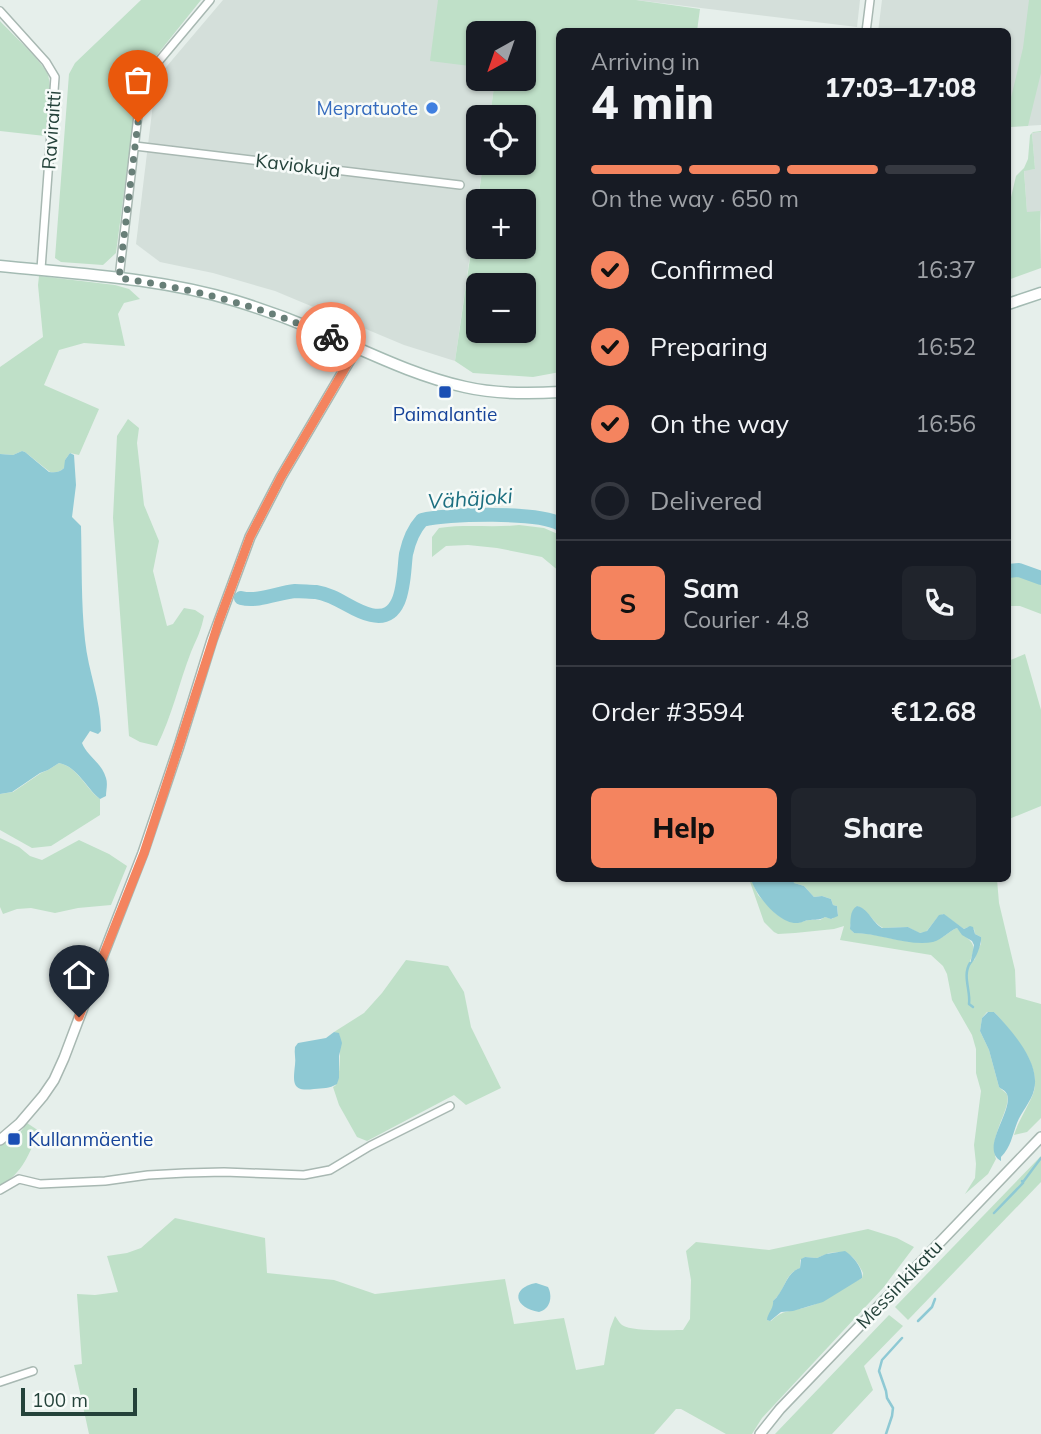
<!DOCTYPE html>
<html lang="en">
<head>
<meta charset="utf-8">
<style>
  :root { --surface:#171b24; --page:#20242c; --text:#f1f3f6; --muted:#9ea1a6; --line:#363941; --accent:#f4845f }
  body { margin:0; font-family:Mulish,sans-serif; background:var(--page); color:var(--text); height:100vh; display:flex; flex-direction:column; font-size:26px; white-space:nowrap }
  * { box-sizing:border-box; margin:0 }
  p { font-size:23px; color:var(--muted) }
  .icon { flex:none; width:38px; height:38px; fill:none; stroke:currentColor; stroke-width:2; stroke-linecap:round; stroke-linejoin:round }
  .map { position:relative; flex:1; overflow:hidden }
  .panel { position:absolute; left:556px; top:28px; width:455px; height:854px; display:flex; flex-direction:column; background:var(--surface); border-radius:10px; box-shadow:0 2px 5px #0004 }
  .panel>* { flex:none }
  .needle { width:46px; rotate:220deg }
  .tools { position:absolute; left:466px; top:21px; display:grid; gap:14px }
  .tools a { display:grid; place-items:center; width:70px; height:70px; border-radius:10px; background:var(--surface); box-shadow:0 2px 5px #0004; font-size:35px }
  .scale { position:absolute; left:21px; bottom:18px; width:116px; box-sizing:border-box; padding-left:7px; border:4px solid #24423a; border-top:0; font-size:19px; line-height:24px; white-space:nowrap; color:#24423a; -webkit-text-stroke:5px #f7fbf9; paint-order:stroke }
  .pin { position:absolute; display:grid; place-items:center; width:60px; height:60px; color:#fff; margin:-72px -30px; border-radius:50% 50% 50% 0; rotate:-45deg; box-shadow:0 0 7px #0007 }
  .pin .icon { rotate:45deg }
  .courier { position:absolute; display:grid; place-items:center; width:70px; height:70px; margin:-35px; border:5px solid #f4845f; border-radius:50%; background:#fff; color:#222; box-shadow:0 2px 9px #0007 }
  .overview em { font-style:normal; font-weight:800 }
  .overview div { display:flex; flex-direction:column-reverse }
  .overview { display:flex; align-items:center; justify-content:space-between; height:119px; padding:0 35px }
  h1 { font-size:46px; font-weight:800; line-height:52px }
  .bar { display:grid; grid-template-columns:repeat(4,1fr); gap:10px 7px; align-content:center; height:84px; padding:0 35px }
  .bar i { height:9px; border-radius:5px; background:var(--line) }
  .bar .on { background:var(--accent) }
  .bar p { grid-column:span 4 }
  .line { display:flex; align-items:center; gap:18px; padding:0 35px; border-top:2px solid var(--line) }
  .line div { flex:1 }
  .round { display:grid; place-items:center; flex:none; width:74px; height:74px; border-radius:10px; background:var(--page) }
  ol { padding:0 35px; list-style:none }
  li { display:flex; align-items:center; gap:21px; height:77px }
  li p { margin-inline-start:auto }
  li .icon { padding:7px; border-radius:50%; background:var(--accent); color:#111; stroke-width:4 }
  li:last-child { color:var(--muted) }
  li i { width:38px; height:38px; border:4px solid var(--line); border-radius:50% }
  .primary-button { display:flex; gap:14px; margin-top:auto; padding:14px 35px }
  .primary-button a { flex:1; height:80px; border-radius:10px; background:var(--accent); color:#111; font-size:28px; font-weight:800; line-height:80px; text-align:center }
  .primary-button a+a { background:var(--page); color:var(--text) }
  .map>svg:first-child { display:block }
</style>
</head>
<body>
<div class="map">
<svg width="1041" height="1434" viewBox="0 0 1041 1434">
  <rect width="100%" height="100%" fill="#e6efeb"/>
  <g fill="#d4dfda">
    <polygon points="223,0 506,0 478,33 478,79 495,79 490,117 478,117 478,163 483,163 455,361 404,345 275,291 213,273 160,262 136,244 156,79"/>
    <polygon points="636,0 860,0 857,27"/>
    <polygon points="882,0 1041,0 1041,125 1008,127 1008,32 878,32"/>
    <polygon points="1041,132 1041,225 1040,212 1027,212 1024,170 1035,169 1032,133"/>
  </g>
  <g fill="#bfe0c8" fill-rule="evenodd">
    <polygon points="141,0 201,0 144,71 138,85 116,253 103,265 61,262 55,258 69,74 75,63"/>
    <path d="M438 0H636L700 9 697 31 560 32V372L533 377 473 373 455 361 478 203V247H523V201H478L483 163H523V117H490L495 79H523V33H478V67L430 61ZM478 285H523V331H478Z"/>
    <polygon points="1029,0 1041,0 1041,73 1028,126 1008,127 1008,110 1023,48"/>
    <path d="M0 21C11 33 43 62 48 75 53 91 47 119 45 136L0 131Z"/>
    <polygon points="1041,131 1041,132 1032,133 1035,169 1024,171 1027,212 1040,211 1041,268 1008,280 1008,210 1016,176 1024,168 1028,159 1030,135 1033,132"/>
    <path d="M39 276 115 285 129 289 140 299 124 303 118 314 125 346 84 343 59 350 44 385 99 409 79 455 70 453 65 460V467C60 472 56 473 50 472L25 452 22 451 13 455 0 454V367L43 337 38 285Z"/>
    <path d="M128 419 139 428 137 443 144 505 159 541 153 571 167 626 173 624 184 608 195 610 204 616C201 631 197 638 191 652 179 683 172 716 157 746L140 742 129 736 113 518 117 436Z"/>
    <path d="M519 525 544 528 560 535V572L542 557 497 548 468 545 446 546 432 557V537L439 528C467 524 492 528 519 525Z"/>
    <polygon points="1027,575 1041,581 1041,614 1020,606 1008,606 1008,576"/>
    <polygon points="1025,654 1041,710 1041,806 1009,819 1008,823 1008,661"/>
    <path d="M59 763C78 767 85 788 100 799V815L51 846 32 848 0 830V794L13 792 41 773 48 770Z"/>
    <polygon points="0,838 19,847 30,856 42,860 79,840 109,854 127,866 111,905 78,908 55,913 31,908 17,909 3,914 0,907"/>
    <path d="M749 879H751L758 895 775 913 782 918 798 923 808 920H820L825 917 832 919 838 914 837 906 833 905 831 899 822 896 814 897 804 886 794 883 793 879H997L999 903 1015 970 1016 997 1041 1004V1118L1027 1132 1014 1135C1019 1119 1029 1106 1034 1091 1041 1064 1012 1033 997 1015L994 1012H987L982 1018 980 1031 989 1050 999 1087C1000 1088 1006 1093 1007 1094 1012 1109 988 1135 996 1159L988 1174 965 1194 975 1178 976 1164 974 1145 981 1091 976 1073V1049L972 1035 952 1000 947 974 943 966 931 955 840 940 844 926 834 929 795 933 778 934 774 932 764 922ZM857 906C868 909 872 922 883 928L908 927 919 933 926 932 937 918 943 914 964 929 968 927 974 929 975 934 981 937V944L976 952 975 959 969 964C979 940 971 944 957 928 949 931 943 939 933 941 909 947 879 932 854 933L852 931 850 926Z"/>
    <path d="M406 960 448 966 464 992 471 1027 501 1088 466 1105 454 1095 367 1141 357 1137 339 1105 333 1087C335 1086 336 1085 337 1083 340 1077 341 1040 339 1034L334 1032 364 1013 382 993Z"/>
    <path d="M27 1123 39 1131C29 1154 23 1173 0 1186V1146L19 1134Z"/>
    <polygon points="1041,1156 1041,1182 908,1320 895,1307"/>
    <path d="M175 1218 265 1238 267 1273 334 1280 375 1294 505 1279 514 1324 564 1318 576 1370 604 1365 610 1329 615 1316C617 1318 619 1323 622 1325 632 1332 670 1330 683 1330L690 1319 691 1280 686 1251 696 1242 769 1250 868 1229 897 1238 914 1247 883 1288 762 1418 752 1434H726L681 1409H676L654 1434H89L74 1365 82 1364 77 1294 95 1295 118 1292 107 1256 127 1253 141 1248ZM840 1252C852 1252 858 1263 863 1273L862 1278C843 1287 828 1301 807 1307 791 1312 783 1309 771 1321L767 1320 774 1305 773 1301C787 1289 783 1275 800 1268V1260L805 1257 817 1258 829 1253Z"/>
    <polygon points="889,1315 903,1326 864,1366 873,1390 832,1434 775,1434"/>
  </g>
  <g fill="#8ec9d4">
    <path d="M22 451 25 452 49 472C56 473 60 472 64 468L65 460 70 453 74 455 76 485 72 517 81 526C82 564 81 603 85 640 88 671 101 700 101 731L98 734 90 731 82 743C87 756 102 763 106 778 108 784 106 790 106 796L100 799C86 788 78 767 59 763L48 770 40 773 12 792 0 794V454L13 455Z"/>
    <path d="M751 879H793L794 883 804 886 814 897 822 896 831 899 833 905 837 906 838 916 831 919 825 917C818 921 816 919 809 920 805 920 802 923 798 923 779 925 755 894 751 879Z"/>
    <path d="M857 906C868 908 872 922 882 928L908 927 920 933 927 931 939 915 944 914 964 929 970 926 973 927 975 934 981 937C982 944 975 961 970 965L974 945 972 941 962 935 957 928C949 931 943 939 933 942 911 947 878 933 854 933L850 929C851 921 849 911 857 906Z"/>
    <path d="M988 1012H994L997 1015C1013 1032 1041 1064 1034 1090 1031 1102 1021 1112 1017 1123 1012 1136 1011 1147 1001 1157V1161C979 1149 1014 1110 1007 1094 1005 1090 1001 1089 999 1087L989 1050 980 1031 982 1018Z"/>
    <path d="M334 1032 339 1033 342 1043 339 1056V1078L337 1084C329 1089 323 1088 314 1089 292 1092 293 1083 295 1065 296 1059 294 1053 295 1047L298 1043 326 1038Z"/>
    <path d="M845 1251C853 1256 863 1268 862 1278L823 1302 793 1311 781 1312 770 1321 767 1320C767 1314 774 1308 773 1301 785 1291 785 1273 800 1268L801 1259 805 1257 817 1258 826 1254Z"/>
    <path d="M536 1283 548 1287C553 1297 550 1309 539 1312 514 1308 510 1288 536 1283Z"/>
  </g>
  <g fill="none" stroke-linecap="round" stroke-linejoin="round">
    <g stroke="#8ec9d4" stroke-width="2.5">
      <path d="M970 963C962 976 971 991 969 1004L973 1007"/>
      <polyline points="1023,1182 1041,1158"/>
      <polyline points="994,1213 1023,1183 1022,1181"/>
      <polyline points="918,1321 932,1307 935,1299"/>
      <polyline points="886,1434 892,1416 893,1408 887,1398 886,1391 879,1371 882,1360 902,1338"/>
    </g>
    <g stroke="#8ec9d4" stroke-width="14">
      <polyline points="1008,571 1019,570 1041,578"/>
      <path d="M241 598C259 602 277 593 295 591 302 591 310 592 316 592 337 595 352 611 371 615 406 623 403 574 406 554 409 540 413 530 422 520 449 514 538 511 560 524"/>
    </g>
    <g stroke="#a8b8b2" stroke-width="10">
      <g id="minor">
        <polyline points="0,11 46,62 55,77 41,269"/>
        <polyline points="866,32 870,0"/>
        <polyline points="135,146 460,185"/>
        <polyline points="119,278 140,98 144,82 153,68 210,0"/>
        <polyline points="0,1190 19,1179 40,1184 105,1181 148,1175 185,1173 224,1172 304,1175 330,1170 370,1146 450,1106"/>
        <polyline points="0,1382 33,1371"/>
      </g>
    </g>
    <g stroke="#a8b8b2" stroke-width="12">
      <g id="tertiary">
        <polyline points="0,1140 20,1123 43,1096 54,1080 64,1058 95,976 143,853 179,746 212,640 250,537 281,477 357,348"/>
        <polyline points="760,1434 780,1409 1041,1137"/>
      </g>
    </g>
    <g stroke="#a4bbb3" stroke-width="13">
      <g id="secondary">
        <path d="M0 266C79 274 160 278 236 301 262 309 287 318 311 328 362 349 411 375 465 387 495 394 529 394 560 392"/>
        <polyline points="1008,304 1041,293"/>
      </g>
    </g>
    <use href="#minor" stroke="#fff" stroke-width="7"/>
    <use href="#tertiary" stroke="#fff" stroke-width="9"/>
    <use href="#secondary" stroke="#fff" stroke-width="10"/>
  </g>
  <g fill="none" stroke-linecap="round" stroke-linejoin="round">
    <path stroke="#687f78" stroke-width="7" stroke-dasharray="0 12.6" d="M138 122 119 278C195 289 260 306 331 337"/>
    <polyline stroke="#f4845f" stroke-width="9" points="79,1017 144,853 179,746 219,621 250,537 281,477 357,348 331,337"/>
  </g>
  <circle fill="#3f7fe0" stroke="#f7fbf9" stroke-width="2.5" cx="432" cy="108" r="7"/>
  <g fill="#1a4fb4" stroke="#f7fbf9" stroke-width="2.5">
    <rect x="438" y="385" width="14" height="14" rx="3.5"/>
    <rect x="7" y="1132" width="14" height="14" rx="3.5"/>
  </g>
  <g text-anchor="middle" stroke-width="5" stroke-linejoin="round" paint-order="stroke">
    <g font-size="19" fill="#366cbe" stroke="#f7fbf9" text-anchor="end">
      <text x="418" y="115">Mepratuote</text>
    </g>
    <g font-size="19" fill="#24423a" stroke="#f7fbf9">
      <text transform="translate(51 130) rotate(-86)" y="7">Raviraitti</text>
      <text transform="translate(298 165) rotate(7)" y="7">Kaviokuja</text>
      <text transform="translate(899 1284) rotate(-46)" y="7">Messinkikatu</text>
    </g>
    <g font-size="19" fill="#164399" stroke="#f7fbf9">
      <text x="445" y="421">Paimalantie</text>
      <text x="28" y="1146" text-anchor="start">Kullanmäentie</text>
    </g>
    <g font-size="21" font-style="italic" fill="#1c6f80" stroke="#f7fbf9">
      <text transform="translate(470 499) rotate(-4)" y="7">Vähäjoki</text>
    </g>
  </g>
</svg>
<div class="tools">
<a><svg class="needle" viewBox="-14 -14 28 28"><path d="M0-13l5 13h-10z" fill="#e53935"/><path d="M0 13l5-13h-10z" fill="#9ea1a6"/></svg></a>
<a><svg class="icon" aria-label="locate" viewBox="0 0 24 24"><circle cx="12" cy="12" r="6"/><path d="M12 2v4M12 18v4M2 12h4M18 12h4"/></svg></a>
<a>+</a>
<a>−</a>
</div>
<div class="scale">100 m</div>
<div class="pin" style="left:138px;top:122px;background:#ea580c"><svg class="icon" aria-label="bag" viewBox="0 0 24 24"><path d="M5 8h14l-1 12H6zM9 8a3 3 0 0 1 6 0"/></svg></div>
<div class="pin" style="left:79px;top:1017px;background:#1f2937"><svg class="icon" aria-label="home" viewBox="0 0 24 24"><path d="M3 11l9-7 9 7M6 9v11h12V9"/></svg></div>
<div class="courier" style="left:331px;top:337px"><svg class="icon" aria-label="bike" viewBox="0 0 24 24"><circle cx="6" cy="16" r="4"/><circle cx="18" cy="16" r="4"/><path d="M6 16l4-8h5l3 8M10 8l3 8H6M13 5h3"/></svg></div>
<section class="panel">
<div class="overview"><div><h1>4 min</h1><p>Arriving in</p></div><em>17:03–17:08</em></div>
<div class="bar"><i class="on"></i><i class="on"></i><i class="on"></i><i></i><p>On the way · 650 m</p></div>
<ol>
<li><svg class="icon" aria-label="check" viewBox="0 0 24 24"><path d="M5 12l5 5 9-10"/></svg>Confirmed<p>16:37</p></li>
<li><svg class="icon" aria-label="check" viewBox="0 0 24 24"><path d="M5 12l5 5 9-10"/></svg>Preparing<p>16:52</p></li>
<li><svg class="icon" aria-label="check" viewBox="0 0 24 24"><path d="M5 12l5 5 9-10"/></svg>On the way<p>16:56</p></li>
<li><i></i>Delivered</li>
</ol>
<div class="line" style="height:126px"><b class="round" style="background:var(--accent);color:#111">S</b><div><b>Sam</b><p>Courier · 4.8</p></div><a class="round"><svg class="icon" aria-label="phone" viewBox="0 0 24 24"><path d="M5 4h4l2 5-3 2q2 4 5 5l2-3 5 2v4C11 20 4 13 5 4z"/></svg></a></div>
<div class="line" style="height:91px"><div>Order #3594</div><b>€12.68</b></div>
<div class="primary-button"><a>Help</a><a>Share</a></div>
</section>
</div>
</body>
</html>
